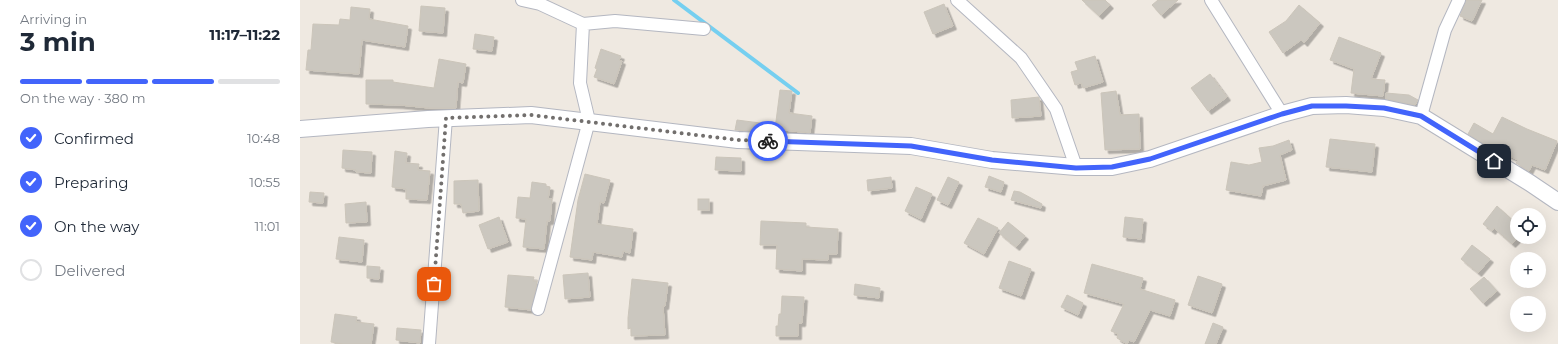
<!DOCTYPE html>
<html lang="en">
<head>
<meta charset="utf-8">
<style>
  :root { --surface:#fff; --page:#f6f6f7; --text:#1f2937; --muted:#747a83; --line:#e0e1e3; --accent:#4264fb }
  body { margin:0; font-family:Montserrat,sans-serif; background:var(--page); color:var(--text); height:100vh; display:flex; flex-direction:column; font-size:15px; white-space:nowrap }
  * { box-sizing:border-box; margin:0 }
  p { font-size:13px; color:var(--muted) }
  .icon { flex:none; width:22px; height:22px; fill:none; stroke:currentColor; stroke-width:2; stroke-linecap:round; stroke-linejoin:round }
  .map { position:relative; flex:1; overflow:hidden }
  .details { display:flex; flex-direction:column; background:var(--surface); width:300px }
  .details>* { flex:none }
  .fabs { position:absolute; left:1210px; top:208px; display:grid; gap:8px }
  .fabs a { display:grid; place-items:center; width:36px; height:36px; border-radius:50%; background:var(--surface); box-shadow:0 4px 16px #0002; font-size:20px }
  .pin { position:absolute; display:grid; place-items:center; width:34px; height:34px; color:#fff; margin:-17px; border-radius:8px; box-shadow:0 2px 6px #0006 }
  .courier { position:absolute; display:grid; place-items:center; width:40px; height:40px; margin:-20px; border:3px solid #4264fb; border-radius:50%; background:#fff; color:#222; box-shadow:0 1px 5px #0007 }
  .head em { font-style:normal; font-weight:700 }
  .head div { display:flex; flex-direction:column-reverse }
  .head { display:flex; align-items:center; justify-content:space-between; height:68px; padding:0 20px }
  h1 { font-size:26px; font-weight:700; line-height:30px }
  .bar { display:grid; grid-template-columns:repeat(4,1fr); gap:6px 4px; align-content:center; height:48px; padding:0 20px }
  .bar i { height:5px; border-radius:3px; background:var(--line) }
  .bar .current { background:var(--accent) }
  .bar p { grid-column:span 4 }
  ol { padding:0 20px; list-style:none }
  li { display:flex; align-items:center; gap:12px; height:44px }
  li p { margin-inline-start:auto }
  li .icon { padding:4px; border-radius:50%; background:var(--accent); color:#fff; stroke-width:4 }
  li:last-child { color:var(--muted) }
  li i { width:22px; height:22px; border:2px solid var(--line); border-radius:50% }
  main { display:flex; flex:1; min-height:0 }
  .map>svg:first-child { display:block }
</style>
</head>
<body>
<main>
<section class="details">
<div class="head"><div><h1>3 min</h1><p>Arriving in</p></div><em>11:17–11:22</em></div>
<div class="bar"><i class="current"></i><i class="current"></i><i class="current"></i><i></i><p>On the way · 380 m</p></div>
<ol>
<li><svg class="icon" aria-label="check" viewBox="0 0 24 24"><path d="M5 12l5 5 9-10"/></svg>Confirmed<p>10:48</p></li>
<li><svg class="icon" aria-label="check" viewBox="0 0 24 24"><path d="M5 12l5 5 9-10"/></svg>Preparing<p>10:55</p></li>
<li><svg class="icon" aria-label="check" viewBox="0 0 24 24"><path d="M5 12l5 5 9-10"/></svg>On the way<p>11:01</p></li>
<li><i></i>Delivered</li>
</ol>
</section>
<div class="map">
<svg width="1258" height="344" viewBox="0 0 1258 344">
  <defs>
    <filter id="shadow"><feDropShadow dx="3.5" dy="3.5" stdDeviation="0" flood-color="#0004"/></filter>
  </defs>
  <rect width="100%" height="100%" fill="#efe9e1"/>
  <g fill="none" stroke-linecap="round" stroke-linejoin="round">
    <polyline stroke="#75cff0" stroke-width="4" points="374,0 498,93"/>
  </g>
  <g fill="#cbc7bf" stroke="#cbc5ba" filter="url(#shadow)">
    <polygon points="782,0 805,0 810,5 799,16"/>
    <polygon points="858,0 878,0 861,15 852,5"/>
    <polygon points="1166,0 1182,0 1172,21 1160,16"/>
    <polygon points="644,4 653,26 633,34 624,12"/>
    <polygon points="999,5 1020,23 1004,43 1001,40 983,53 969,32 986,21"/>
    <polygon points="121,6 145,8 143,33 119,31"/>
    <polygon points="51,7 70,9 69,19 108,26 105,47 62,40 59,74 6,70 8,50 11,50 13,24 39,25 40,19 50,20"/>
    <polygon points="175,34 194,37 192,51 173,49"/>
    <polygon points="1039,37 1081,53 1071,79 1085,80 1083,96 1051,93 1054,69 1030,60"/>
    <polygon points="301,49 321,56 319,60 322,61 314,84 294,77 297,69 295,68"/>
    <polygon points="795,56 803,82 783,88 781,83 775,85 771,72 778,70 775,62"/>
    <polygon points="139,59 166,64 163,83 158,82 156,108 129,108 100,105 66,104 66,80 93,80 93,82 134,88"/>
    <polygon points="910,74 927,97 908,111 891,88"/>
    <polygon points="480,90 492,91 489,113 512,116 510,133 475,129"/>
    <polygon points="816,91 820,115 839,114 840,149 805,150 801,93"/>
    <polygon points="1086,93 1109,95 1118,100 1115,105 1086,99"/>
    <polygon points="739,97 741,116 712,118 711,100"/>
    <polygon points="1202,117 1227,129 1257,141 1245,170 1232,165 1229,171 1216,163 1218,160 1183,143 1168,134 1174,123 1193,134"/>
    <polygon points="437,120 468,124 467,132 435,130"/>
    <polygon points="1030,139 1075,144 1072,172 1026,167"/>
    <polygon points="989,140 992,150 980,155 986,180 963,186 961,196 926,190 931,162 949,165 962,162 959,148 973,146"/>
    <polygon points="43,150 72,152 71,173 56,172 56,170 42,168"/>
    <polygon points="95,151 107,153 106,163 119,164 118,170 130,171 127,200 106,199 106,189 92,187"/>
    <polygon points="416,157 441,158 441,171 415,170"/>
    <polygon points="285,174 310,180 304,203 300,202 297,224 333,229 330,253 323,251 322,257 293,252 292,260 270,257 278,200"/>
    <polygon points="689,176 704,182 701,192 685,187"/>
    <polygon points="591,177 592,188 568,191 567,180"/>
    <polygon points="648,177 659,182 648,205 637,200"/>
    <polygon points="178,180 179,211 163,213 161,204 154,204 154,181"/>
    <polygon points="232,182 246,184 246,186 250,187 248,199 252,199 250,221 247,221 244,249 223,247 226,219 216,218 218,197 230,198"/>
    <polygon points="616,187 632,194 621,219 605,211"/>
    <polygon points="714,191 720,192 742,204 741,208 711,200"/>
    <polygon points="10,192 24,193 23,203 9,202"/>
    <rect x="398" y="199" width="11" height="11"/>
    <polygon points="66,202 67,222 46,223 45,204"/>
    <polygon points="1197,206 1217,224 1217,239 1212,244 1194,228 1192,231 1183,224"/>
    <polygon points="199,217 208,242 188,249 179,225"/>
    <polygon points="825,217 843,219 841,239 823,237"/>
    <polygon points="678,218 698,228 684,254 664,243"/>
    <polygon points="461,221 506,223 506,227 538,229 537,254 528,254 528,260 502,259 502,271 476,269 477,245 460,245"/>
    <polygon points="708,222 725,236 716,247 699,233"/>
    <polygon points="39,237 64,240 62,262 36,259"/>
    <polygon points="1172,245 1190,259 1178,273 1161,259"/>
    <polygon points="709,261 731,269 721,296 699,288"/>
    <polygon points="792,264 843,278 840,289 875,300 870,316 850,310 834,342 829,340 827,344 817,338 818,334 811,331 824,304 784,293"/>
    <polygon points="67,266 80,267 79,279 67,278"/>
    <polygon points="288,273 290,297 265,299 263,275"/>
    <polygon points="208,275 234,277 233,281 237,281 236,288 231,310 205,307"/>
    <polygon points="898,276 922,284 912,313 888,305"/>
    <polygon points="1184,277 1197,291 1183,303 1170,289"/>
    <polygon points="332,279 368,283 365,306 363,306 365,335 331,336 331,328 328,329 328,318"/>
    <polygon points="555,284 580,288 579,298 554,295"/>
    <polygon points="767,295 783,303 778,315 761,307"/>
    <polygon points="482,296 504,297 502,323 498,323 498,336 476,336 476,326 478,326 479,314 481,314"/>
    <polygon points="35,314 57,317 56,322 74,324 71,344 43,344 31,342"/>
    <polygon points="913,323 923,327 916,344 905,344"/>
    <polygon points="97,328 121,330 120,343 96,340"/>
  </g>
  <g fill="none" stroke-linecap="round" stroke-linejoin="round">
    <g stroke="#b4b7c1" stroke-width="14">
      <g id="street">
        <polyline points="222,0 240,4 283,24"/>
        <polyline points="657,0 721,58 756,109 776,167"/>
        <polyline points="911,0 982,114"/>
        <polyline points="1121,116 1145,30 1159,0"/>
        <polyline points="238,309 289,121 280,83 283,24 315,21 404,29"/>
        <polyline points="129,344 146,118"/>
      </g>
    </g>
    <g stroke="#b4b7c1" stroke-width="18">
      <polyline id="secondary" points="0,129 128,119 231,115 438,140 611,146 692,160 776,167 812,167 850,159 982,114 1012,106 1046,105 1084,108 1121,116 1230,183 1258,202"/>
    </g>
    <use href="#street" stroke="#fff" stroke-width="12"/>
    <use href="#secondary" stroke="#fff" stroke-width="16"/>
  </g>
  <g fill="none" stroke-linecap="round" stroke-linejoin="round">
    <polyline stroke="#726f6d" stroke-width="4" stroke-dasharray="0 7.2" points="134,284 146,118 231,115 438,140 468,141"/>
    <polyline stroke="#4264fb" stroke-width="5" points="468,141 611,146 692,160 776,168 812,167 850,159 982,114 1012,106 1046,106 1084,108 1121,116 1194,161"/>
  </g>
</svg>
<div class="fabs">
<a><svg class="icon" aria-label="locate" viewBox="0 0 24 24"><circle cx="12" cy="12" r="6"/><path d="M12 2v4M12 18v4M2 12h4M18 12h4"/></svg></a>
<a>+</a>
<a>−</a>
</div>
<div class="pin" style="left:134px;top:284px;background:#ea580c"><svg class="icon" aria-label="bag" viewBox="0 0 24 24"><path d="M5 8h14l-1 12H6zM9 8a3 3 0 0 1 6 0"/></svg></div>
<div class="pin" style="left:1194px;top:161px;background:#1f2937"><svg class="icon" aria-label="home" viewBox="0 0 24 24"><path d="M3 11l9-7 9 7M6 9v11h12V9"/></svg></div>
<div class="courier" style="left:468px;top:141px"><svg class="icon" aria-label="bike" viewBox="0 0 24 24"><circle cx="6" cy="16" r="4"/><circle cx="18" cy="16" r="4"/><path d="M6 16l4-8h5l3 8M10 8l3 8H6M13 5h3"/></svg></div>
</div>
</main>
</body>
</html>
